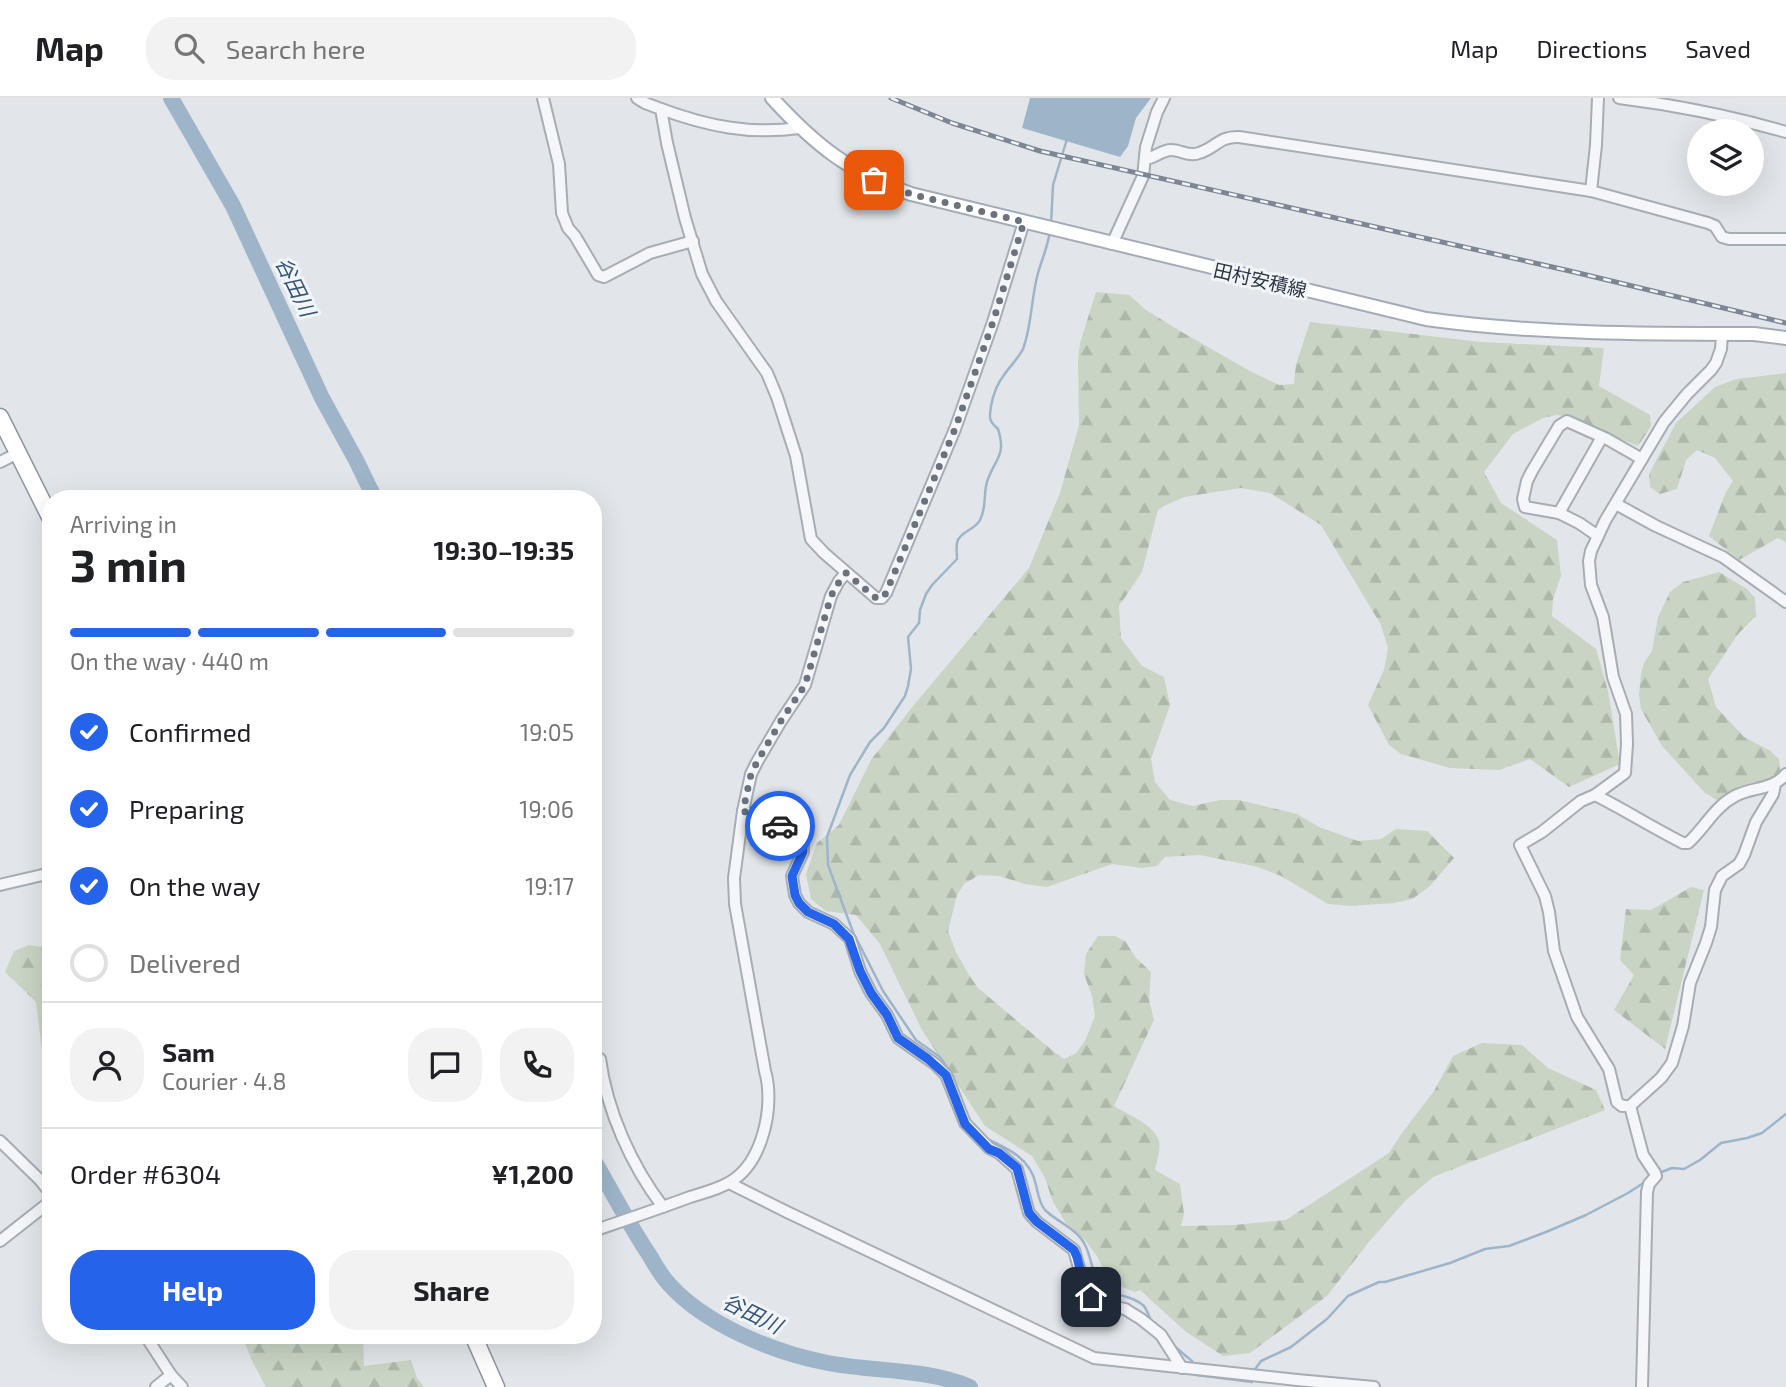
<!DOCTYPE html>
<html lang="en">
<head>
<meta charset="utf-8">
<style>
  :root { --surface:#fff; --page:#f2f2f2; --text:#202124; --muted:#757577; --line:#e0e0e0; --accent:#2563eb }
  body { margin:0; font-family:"Exo 2","Noto Sans JP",sans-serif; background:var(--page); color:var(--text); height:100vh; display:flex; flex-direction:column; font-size:26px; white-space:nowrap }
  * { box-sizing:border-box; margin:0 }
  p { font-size:23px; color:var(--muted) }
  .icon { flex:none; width:38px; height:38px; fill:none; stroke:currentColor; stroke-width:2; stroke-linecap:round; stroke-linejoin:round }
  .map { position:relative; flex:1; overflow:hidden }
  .sheet { position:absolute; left:42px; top:392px; width:560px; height:854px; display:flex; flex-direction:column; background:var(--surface); border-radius:28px; box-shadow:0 7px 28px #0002 }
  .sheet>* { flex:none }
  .controls { position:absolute; left:1687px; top:21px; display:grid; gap:14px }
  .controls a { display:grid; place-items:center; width:77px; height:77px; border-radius:50%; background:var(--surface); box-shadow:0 7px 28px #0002; font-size:35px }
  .pin { position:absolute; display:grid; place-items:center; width:60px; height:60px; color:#fff; margin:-30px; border-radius:14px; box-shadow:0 4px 10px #0006 }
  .courier { position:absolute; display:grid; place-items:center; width:70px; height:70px; margin:-35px; border:5px solid #2563eb; border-radius:50%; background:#fff; color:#222; box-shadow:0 2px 9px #0007 }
  .overview em { font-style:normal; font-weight:700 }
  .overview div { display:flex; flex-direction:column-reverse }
  .overview { display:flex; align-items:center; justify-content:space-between; height:119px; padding:0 28px }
  h1 { font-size:46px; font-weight:700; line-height:52px }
  .bar { display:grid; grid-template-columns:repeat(4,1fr); gap:10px 7px; align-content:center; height:84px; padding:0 28px }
  .bar i { height:9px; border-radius:5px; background:var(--line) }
  .bar .current { background:var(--accent) }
  .bar p { grid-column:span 4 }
  .line { display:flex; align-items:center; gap:18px; padding:0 28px; border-top:2px solid var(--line) }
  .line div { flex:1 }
  .round { display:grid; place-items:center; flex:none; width:74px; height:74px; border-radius:28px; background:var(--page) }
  ol { padding:0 28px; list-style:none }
  li { display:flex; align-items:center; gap:21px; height:77px }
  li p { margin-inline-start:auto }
  li .icon { padding:7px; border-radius:50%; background:var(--accent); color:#fff; stroke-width:4 }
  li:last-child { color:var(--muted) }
  li i { width:38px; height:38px; border:4px solid var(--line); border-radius:50% }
  .button { display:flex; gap:14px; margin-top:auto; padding:14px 28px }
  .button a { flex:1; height:80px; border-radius:28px; background:var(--accent); color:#fff; font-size:28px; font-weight:700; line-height:80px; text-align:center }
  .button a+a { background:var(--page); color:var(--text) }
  header { display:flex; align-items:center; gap:42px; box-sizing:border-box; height:98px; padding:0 35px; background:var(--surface); border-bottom:2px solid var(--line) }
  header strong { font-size:33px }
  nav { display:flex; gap:38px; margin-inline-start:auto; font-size:24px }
  .search { width:490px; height:63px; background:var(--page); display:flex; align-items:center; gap:18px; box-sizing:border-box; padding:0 24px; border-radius:28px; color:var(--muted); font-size:26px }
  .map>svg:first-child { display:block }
</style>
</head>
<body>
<header>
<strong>Map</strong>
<div class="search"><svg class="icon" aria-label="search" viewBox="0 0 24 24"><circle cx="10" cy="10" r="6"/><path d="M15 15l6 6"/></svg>Search here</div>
<nav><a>Map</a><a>Directions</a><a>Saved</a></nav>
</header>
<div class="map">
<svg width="1786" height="1289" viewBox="0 0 1786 1289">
  <defs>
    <pattern id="forest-firs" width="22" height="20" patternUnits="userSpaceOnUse" patternTransform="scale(1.75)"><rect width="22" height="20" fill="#c9d4c4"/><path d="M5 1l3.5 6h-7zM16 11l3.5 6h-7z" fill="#adb7aa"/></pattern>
  </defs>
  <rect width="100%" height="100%" fill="#e2e6ea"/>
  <g fill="url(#forest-firs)">
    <path d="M1096 194 1129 197 1146 212 1180 233 1250 273 1279 287 1294 286 1296 266 1310 224 1481 244 1604 250 1599 288 1650 317 1651 328 1638 348 1600 333 1577 320 1557 317 1543 320 1513 336 1484 374 1501 405 1557 442 1561 478 1553 501 1552 518 1596 551 1608 593 1620 666 1569 689 1530 661 1499 672 1450 670 1401 656 1389 647 1368 607 1384 572 1388 550 1381 527 1321 427 1270 395 1241 390 1184 399 1164 408 1158 412 1142 474 1119 508 1121 540 1142 568 1164 579 1170 607 1151 661 1155 684 1170 702 1193 708 1220 702H1239L1297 716 1319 729 1358 743 1381 741 1396 731 1427 733 1454 760 1429 789 1412 801 1395 805 1350 808 1328 806 1281 778 1258 769 1200 757 1165 759 1157 768 1142 770 1112 766 1047 789 1025 786 999 778 979 777 964 786 957 797 948 833 956 854 969 877 978 890 1053 953 1064 961 1076 955 1085 943 1095 918 1092 898 1084 876 1086 856 1098 838H1115L1125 843 1136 860 1151 874 1149 902 1154 922 1114 1008C1128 1017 1154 1026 1159 1043 1161 1052 1157 1063 1155 1072L1180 1086 1184 1116 1181 1128 1234 1127 1286 1122 1389 1055 1402 1035 1434 993 1453 958 1482 945 1522 947 1548 970 1596 992 1605 1012 1433 1079 1405 1103 1368 1145 1327 1198 1250 1255 1223 1258 1185 1233 1140 1192 1135 1194 1122 1189 1106 1176 1097 1158 1085 1142 1066 1125 1053 1104 1045 1080 1032 1058 985 1028 922 932 880 846 856 817 826 813 811 801 806 776 817 745 839 727 871 662 913 608 1029 470 1060 395 1079 327 1078 263 1080 245Z"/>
    <polygon points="1786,275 1786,444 1778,440 1739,462 1709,438 1726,394 1733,383 1715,360 1697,352 1686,362 1677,391 1660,396 1650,389 1649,376 1676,325 1715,289 1736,281"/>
    <polygon points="1719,474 1747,491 1755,500 1756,518 1738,536 1708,581 1716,609 1744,639 1769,652 1779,661 1780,673 1770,682 1751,685 1722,705 1705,695 1662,648 1641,611 1639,597 1641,576 1644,565 1652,553 1658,519 1670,494 1683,484"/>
    <polygon points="1691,789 1704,792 1665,951 1614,912 1634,877 1620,862 1626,811 1651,812"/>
    <polygon points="29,847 51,850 51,1014 48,1001 36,904 5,874 14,853"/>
    <polygon points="248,1237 363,1237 364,1268 411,1262 417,1280 424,1289 266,1289 252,1263 245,1245"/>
  </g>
  <polygon fill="#9eb5c9" points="1030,0 1151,0 1136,20 1128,48 1120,59 1022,30"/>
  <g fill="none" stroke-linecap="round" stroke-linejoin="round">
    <g stroke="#9eb5c9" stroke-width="2.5">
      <polyline points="1051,127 1053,87 1067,41"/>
      <path d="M964 1008 953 978 940 959 916 942 883 893 853 834 828 767 827 739 850 677 870 644 884 630 905 598 908 588 911 571 908 539 919 525 920 512 926 496 932 487 957 461C957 456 956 450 957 445 959 434 975 432 980 422 987 409 983 397 987 384 994 361 1007 359 998 331 989 323 989 321 991 308 993 297 997 286 1004 277 1010 268 1018 261 1023 251 1032 227 1031 200 1038 175 1042 161 1048 148 1050 133"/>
      <path d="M987 1041C1009 1051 1031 1061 1036 1087 1038 1095 1039 1105 1045 1112 1057 1124 1078 1131 1085 1147 1092 1160 1091 1175 1101 1187 1111 1199 1132 1196 1144 1208 1147 1212 1149 1218 1151 1223"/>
      <polyline points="1659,1075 1672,1070 1684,1071 1700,1062 1721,1045 1747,1040 1762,1035 1786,1016"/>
      <polyline points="1174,1248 1192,1263 1193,1268"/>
      <polyline points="1195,1274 1197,1277 1252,1284"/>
      <polyline points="1253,1274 1261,1263 1291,1249 1327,1221 1348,1198 1379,1184 1385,1184 1450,1165 1485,1151 1509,1148 1546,1134 1586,1117 1628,1095 1645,1084"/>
    </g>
    <g stroke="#9eb5c9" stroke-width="16">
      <polyline points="171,0 233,108 322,300 356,362 375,401"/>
      <path d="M593 1061C612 1093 629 1127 650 1158 655 1167 661 1177 668 1185 704 1226 774 1255 828 1265 875 1274 925 1270 970 1289"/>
    </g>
    <g stroke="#a7adb4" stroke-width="14">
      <g id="minor">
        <polyline points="543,0 559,66 562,115 568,130 575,138 598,177 604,179 650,155 693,143"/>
        <polyline points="637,0 645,5 661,11 667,45 685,120 702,176 716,203 767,275 777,299 796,358 811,441 824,455 876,500 882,500 886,495 955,331 993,224 1024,124"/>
        <polyline points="1598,0 1596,47 1591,93 1708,125 1715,128 1722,139 1729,141 1786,141"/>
        <path d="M1619 0C1676 7 1731 18 1786 34"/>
        <path d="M661 11C707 28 750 37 799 30"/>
        <path d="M1145 61C1155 60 1162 52 1171 52 1181 52 1189 59 1199 55 1216 50 1219 38 1239 39L1591 93"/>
        <polyline points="1112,146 1143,78 1146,49 1157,14 1164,0"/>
        <polyline points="0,364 18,355"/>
        <polyline points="1616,406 1656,428 1723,459 1786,504"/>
        <polyline points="1559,415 1602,339"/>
        <polyline points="1598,438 1579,425 1559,415 1525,409 1523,401 1527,383 1532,373 1559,328 1567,323 1607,341 1642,361"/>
        <path d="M1595 697C1625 712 1653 730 1683 745H1688C1704 731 1714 709 1735 698 1752 689 1773 692 1786 676"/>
        <polyline points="743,713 775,725 790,733 800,741 803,746 803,754 792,778 795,797 799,805 808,814 834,826 850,841 860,873 871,895 887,917 898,940 935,966 946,977 965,1025 989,1050 999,1055 1017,1071 1029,1115 1037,1124 1074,1152 1085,1191 1091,1199 1099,1206 1125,1211 1141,1221 1161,1237 1182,1270"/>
        <polyline points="0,787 51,775"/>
        <path d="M600 961C607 1013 631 1067 663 1109"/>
        <polyline points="1630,1008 1661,980 1672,965 1683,928 1690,885 1706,845 1711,829 1715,792 1722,778 1739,766 1744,757 1756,724 1773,696 1775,686"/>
        <polyline points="0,1043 40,1082 51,1096"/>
        <polyline points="729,1085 787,1114 1094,1260 1297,1282 1374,1289"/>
        <path d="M593 1133C625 1122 658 1111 690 1099 703 1095 719 1091 730 1084 763 1065 775 1007 765 973L735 806 734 780 743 713 751 676 757 664 781 623 805 587 831 498 839 483 846 475"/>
        <polyline points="0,1143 51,1103"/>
        <polyline points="145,1237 171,1277 182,1289"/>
        <polyline points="156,1289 171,1277"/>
        <polyline points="1642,1289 1647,1094 1649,1086 1656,1078 1655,1075 1643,1057 1630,1008 1622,1008 1617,1004 1609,971 1577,919 1554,853 1549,814 1545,798 1520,747 1542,734 1581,703 1595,697 1625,675 1627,646 1626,616 1613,579 1603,519 1591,487 1589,463 1591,453 1605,423 1664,324 1687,296 1711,272 1716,265 1721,251 1722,236"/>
      </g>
    </g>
    <g stroke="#a2abb6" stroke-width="16">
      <path id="major" d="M772 0C816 48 849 74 911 96L1426 221C1534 236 1645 236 1754 236L1786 240"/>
    </g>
    <g stroke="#8a94a1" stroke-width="19">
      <g id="highway">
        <polyline points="0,319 51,421"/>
        <polyline points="473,1237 496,1289"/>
      </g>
    </g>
    <use href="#minor" stroke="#f5f6f9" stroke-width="10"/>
    <use href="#major" stroke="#fff" stroke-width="12"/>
    <use href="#highway" stroke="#fff" stroke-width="16"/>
    <g stroke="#7c8694" stroke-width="5">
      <polyline id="rail" points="891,0 952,25 1040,53 1570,173 1786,225"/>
    </g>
    <use href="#rail" stroke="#f2f5f8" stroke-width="2.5" stroke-dasharray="8" stroke-linecap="butt"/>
  </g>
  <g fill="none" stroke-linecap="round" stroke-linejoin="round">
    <polyline stroke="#6a727d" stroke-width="7" stroke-dasharray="0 12.6" points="780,728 743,713 751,676 757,664 781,623 805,587 831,498 839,484 846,475 876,500 883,500 886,495 955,331 993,224 1024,124 911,96 874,82"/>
    <polyline stroke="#2563eb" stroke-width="9" points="780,728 796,737 803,747 803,754 792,778 795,797 799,805 808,814 834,826 849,841 860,873 871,895 887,917 898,940 928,961 946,977 965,1026 989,1051 999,1055 1017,1070 1029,1115 1037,1124 1074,1152 1077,1159 1085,1191 1091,1199"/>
  </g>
  <g text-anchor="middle" stroke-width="6" stroke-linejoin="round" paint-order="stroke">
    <g font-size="19" fill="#2a3442" stroke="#f2f5f8">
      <text transform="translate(1260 182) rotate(13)" y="7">田村安積線</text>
    </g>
    <g font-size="21" font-style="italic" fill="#355576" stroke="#f2f5f8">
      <text transform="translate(295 189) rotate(64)" y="7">谷田川</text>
      <text transform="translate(752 1216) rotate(26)" y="7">谷田川</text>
    </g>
  </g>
</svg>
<div class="controls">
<a><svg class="icon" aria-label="layers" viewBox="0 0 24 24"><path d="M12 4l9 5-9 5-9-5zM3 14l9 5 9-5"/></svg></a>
</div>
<div class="pin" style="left:874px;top:82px;background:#ea580c"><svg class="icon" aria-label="bag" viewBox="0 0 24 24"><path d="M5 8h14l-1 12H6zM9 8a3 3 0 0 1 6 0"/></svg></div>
<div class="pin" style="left:1091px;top:1199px;background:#1f2937"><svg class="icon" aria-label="home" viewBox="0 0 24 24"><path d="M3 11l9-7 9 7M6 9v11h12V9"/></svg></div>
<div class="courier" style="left:780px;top:728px"><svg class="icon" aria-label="car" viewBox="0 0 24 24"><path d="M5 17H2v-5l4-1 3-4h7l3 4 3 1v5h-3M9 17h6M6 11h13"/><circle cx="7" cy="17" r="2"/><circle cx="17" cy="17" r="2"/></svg></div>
<section class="sheet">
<div class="overview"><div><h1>3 min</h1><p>Arriving in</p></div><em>19:30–19:35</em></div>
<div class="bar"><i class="current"></i><i class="current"></i><i class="current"></i><i></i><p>On the way · 440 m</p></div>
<ol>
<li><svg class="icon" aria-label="check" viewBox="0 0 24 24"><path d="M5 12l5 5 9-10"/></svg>Confirmed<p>19:05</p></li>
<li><svg class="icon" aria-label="check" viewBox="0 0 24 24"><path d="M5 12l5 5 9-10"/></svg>Preparing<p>19:06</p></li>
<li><svg class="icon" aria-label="check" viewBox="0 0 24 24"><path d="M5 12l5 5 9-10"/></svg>On the way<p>19:17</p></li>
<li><i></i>Delivered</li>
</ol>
<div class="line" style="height:126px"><a class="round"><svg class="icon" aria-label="person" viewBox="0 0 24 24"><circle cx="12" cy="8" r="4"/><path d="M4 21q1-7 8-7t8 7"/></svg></a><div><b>Sam</b><p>Courier · 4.8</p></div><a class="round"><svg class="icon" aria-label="chat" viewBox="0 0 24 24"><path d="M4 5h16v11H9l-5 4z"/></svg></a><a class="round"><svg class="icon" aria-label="phone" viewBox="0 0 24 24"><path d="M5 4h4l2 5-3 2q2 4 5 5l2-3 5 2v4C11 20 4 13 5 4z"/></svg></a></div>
<div class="line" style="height:91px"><div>Order #6304</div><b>¥1,200</b></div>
<div class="button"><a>Help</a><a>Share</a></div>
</section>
</div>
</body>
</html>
